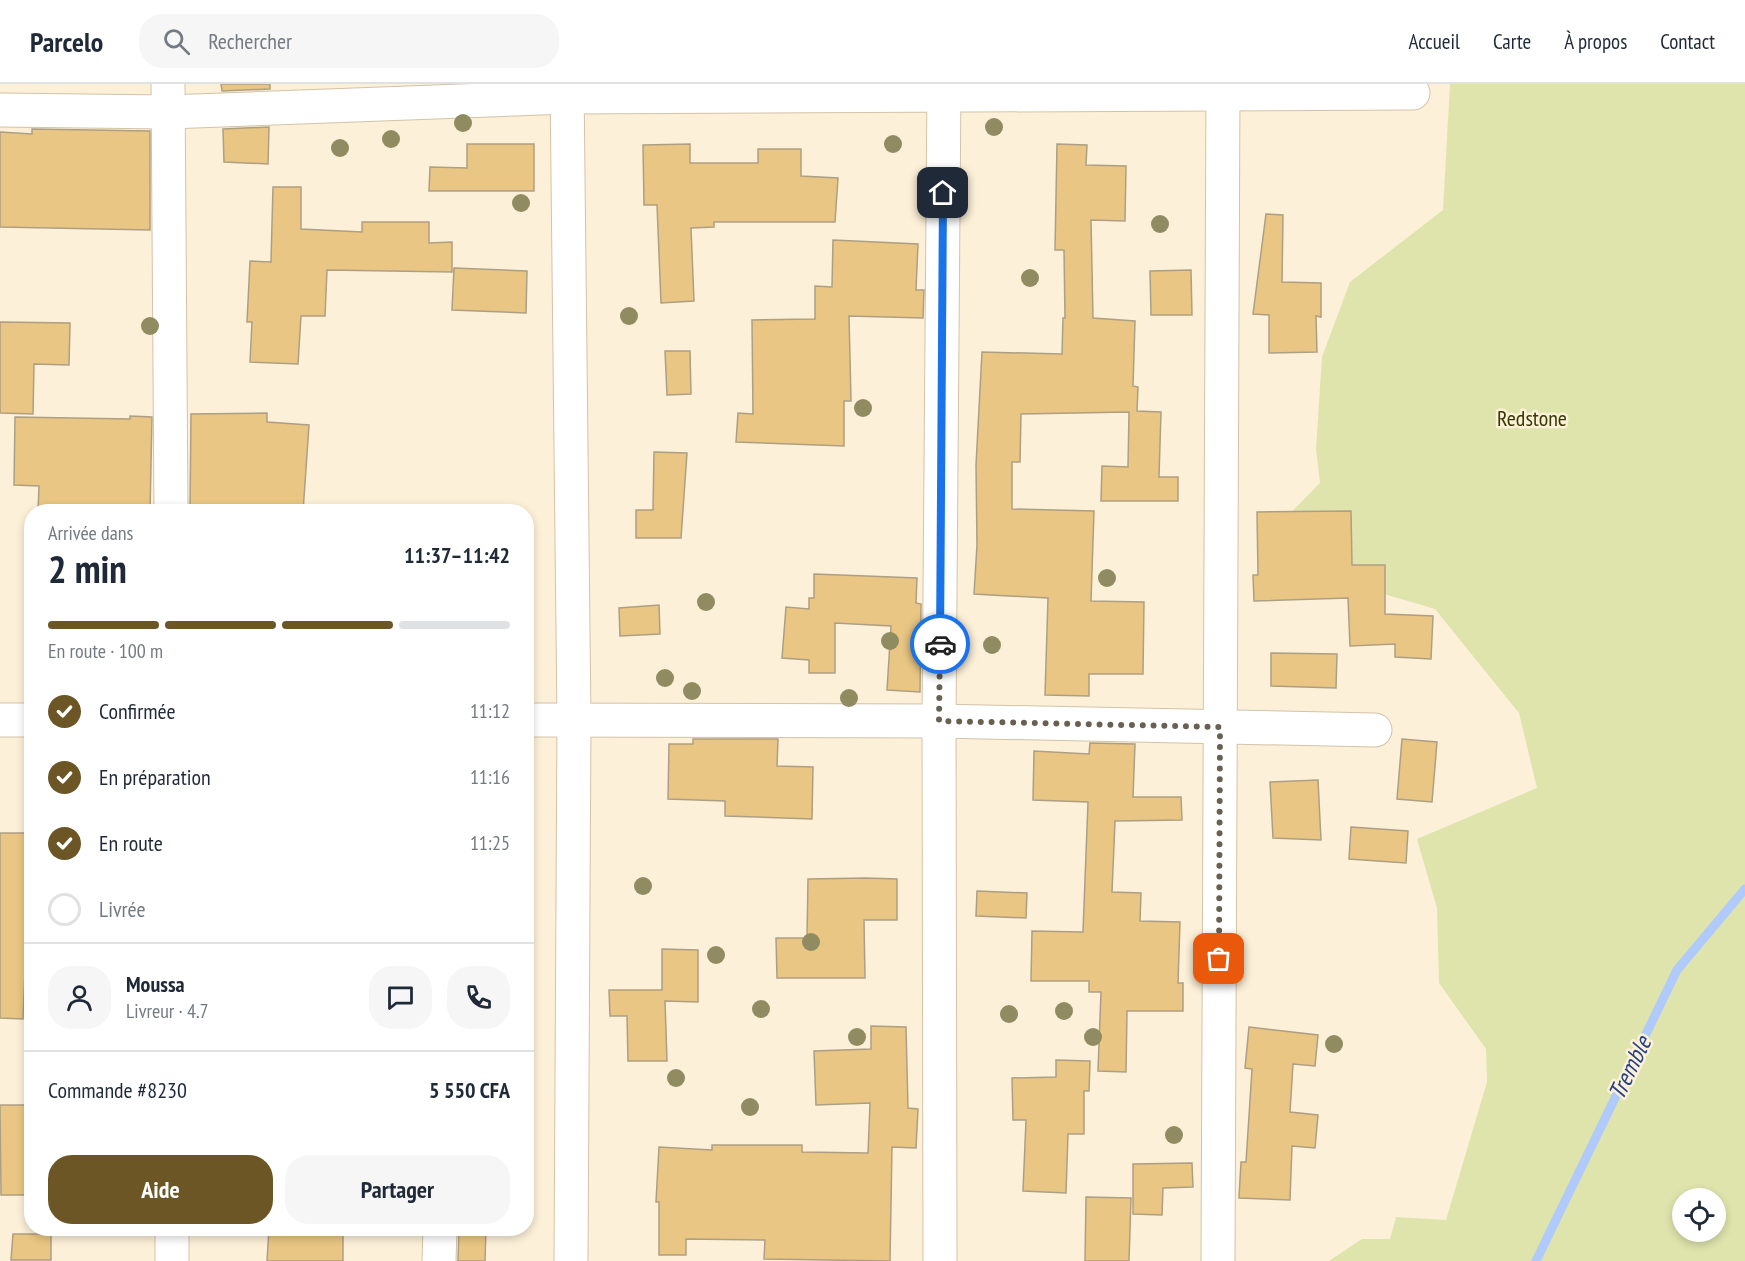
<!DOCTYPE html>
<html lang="fr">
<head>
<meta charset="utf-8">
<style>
  :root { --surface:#fff; --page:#f6f6f7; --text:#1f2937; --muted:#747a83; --line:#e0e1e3; --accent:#6d5626 }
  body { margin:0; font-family:"PT Sans Narrow",sans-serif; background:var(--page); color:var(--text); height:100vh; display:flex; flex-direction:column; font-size:22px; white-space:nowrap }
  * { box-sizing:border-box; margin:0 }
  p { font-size:20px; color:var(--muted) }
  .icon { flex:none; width:33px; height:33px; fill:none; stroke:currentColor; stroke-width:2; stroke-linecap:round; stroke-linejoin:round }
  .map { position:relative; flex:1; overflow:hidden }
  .drawer { position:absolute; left:24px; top:420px; width:510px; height:732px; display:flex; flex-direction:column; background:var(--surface); border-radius:24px; box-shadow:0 3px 9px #0003 }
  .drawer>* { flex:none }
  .buttons { position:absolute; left:1672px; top:1104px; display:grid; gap:12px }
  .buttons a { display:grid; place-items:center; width:54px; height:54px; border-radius:50%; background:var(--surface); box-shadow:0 3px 9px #0003; font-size:30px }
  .pin { position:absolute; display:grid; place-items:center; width:51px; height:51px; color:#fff; margin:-26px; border-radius:12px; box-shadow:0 3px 9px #0006 }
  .courier { position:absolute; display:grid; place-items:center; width:60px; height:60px; margin:-30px; border:4px solid #1a73e8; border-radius:50%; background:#fff; color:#222; box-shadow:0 2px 8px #0007 }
  .summary em { font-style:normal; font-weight:600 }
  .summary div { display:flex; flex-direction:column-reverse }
  .summary { display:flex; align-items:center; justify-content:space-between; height:102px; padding:0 24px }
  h1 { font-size:39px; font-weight:600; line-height:45px }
  .bar { display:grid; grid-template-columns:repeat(4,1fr); gap:9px 6px; align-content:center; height:72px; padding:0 24px }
  .bar i { height:8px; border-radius:4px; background:var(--line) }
  .bar .current { background:var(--accent) }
  .bar p { grid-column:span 4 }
  .line { display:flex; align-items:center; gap:15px; padding:0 24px; border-top:2px solid var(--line) }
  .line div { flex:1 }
  .round { display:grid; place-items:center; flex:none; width:63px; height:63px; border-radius:24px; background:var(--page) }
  ol { padding:0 24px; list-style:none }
  li { display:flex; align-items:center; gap:18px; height:66px }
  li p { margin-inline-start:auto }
  li .icon { padding:6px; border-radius:50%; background:var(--accent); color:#fff; stroke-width:4 }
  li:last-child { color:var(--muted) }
  li i { width:33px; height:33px; border:3px solid var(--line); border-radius:50% }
  .cta { display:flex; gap:12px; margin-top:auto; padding:12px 24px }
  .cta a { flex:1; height:69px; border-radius:24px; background:var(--accent); color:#fff; font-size:24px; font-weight:600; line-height:69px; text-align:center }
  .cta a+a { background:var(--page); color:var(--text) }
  header { display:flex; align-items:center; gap:36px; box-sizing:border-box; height:84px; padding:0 30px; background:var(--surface); border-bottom:2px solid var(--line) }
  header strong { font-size:28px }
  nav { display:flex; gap:33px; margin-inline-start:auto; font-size:21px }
  .search { width:420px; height:54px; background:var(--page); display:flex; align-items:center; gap:15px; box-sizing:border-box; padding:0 21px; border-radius:24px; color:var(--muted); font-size:22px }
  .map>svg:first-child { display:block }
</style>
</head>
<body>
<header>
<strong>Parcelo</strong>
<div class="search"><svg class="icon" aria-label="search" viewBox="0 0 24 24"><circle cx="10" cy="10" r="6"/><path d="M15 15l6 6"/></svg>Rechercher</div>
<nav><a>Accueil</a><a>Carte</a><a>À propos</a><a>Contact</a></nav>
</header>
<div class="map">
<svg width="1745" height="1177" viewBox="0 0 1745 1177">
  <rect width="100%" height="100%" fill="#fcf0d8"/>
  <path fill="#dfe4ad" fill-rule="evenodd" d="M1450 0H1745V1177H1329L1362 1155H1390L1396 1133 1446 1136 1487 998 1486 965 1439 899 1437 824 1417 755 1537 704 1519 629 1435 525 1295 484 1274 446 1320 399 1316 365 1322 273 1350 198 1443 126ZM1683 1114H1716V1148H1683Z"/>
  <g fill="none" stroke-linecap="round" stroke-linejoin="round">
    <polyline stroke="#b1cafc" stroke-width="9" points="1536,1177 1677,886 1745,805"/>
  </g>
  <g fill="#e9c683" stroke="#ae9f84" stroke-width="1.5">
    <polygon points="221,0 270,0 270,5 222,7"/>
    <polygon points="269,43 268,80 224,78 223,45"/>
    <polygon points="32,45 150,47 150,146 0,143 0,48 32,50"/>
    <polygon points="467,60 534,60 534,107 429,107 430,83 467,84"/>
    <polygon points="690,60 690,79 758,79 758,65 801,65 801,92 838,94 835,138 714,138 714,143 691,144 694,217 661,219 657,121 644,121 643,61"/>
    <polygon points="1057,60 1087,61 1086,81 1126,82 1125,137 1091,136 1093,234 1135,237 1133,302 1138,303 1137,327 1161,328 1159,393 1178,393 1178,417 1101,417 1102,382 1128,383 1129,328 1021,330 1020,378 1012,378 1012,425 1094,427 1091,517 1144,518 1143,590 1089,590 1089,612 1045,611 1048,514 974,510 977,461 976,381 982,268 1062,270 1063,234 1065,234 1064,166 1055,166"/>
    <polygon points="273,103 301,103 301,145 362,148 362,138 429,138 429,159 452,158 452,188 327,186 325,232 301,232 298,280 250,278 252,238 247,238 250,177 271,178"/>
    <polygon points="1266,130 1283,131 1282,198 1321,199 1321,233 1316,232 1317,268 1269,269 1269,231 1253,230"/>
    <polygon points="833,156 918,160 916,206 924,206 923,234 849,232 851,317 844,317 844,362 736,358 738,329 753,330 752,236 815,235 815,202 832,203"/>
    <polygon points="454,184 527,187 526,229 452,226"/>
    <polygon points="1191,186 1192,231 1151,231 1150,187"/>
    <polygon points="0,238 70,239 69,281 34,280 33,330 0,329"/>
    <polygon points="665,267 690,267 691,310 667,311"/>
    <polygon points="267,329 267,338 309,341 303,428 198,428 199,425 190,425 191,330"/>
    <polygon points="130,332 152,333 150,428 38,428 39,402 14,401 15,333 130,335"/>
    <polygon points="654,368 687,369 681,454 636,454 636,426 653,426"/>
    <polygon points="1351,427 1352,481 1385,481 1385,530 1433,532 1431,575 1395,573 1395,560 1350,562 1348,514 1254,517 1253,491 1258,491 1257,428"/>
    <polygon points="814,490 917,494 916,519 921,520 920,608 887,606 891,542 835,539 835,589 809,589 809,576 782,574 786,523 809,525 809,514 814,514"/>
    <polygon points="659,521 660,550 620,552 619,524"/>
    <polygon points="1271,569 1337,570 1336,604 1271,602"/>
    <polygon points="693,655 778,655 777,682 813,683 812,735 725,732 725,717 668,715 669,660 693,660"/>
    <polygon points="1402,655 1437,658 1432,718 1397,715"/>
    <polygon points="1090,659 1135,660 1133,713 1181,713 1182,736 1115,737 1112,808 1141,809 1140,837 1180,838 1178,899 1183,899 1183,927 1127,927 1126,988 1098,987 1101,908 1089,908 1089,897 1031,897 1032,847 1083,848 1088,718 1033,716 1034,667 1089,670"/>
    <polygon points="1318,696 1321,756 1273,754 1270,698"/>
    <polygon points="1351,743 1408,747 1406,779 1349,775"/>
    <polygon points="0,749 32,749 30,886 25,886 23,935 0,934"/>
    <polygon points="866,794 897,795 897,836 864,836 865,894 777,894 776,854 807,854 808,795"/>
    <polygon points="977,807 1027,809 1026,834 976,832"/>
    <polygon points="662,865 698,866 698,918 665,917 667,977 628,977 627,932 610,932 609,906 662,906"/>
    <polygon points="871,942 906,943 908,1024 918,1025 916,1064 892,1063 890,1177 764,1175 765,1156 686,1155 686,1171 659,1171 659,1118 656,1118 659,1063 712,1066 712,1061 802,1061 802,1068 868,1069 870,1019 816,1021 814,967 871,965"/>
    <polygon points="1249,943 1318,951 1315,982 1293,980 1290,1028 1318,1031 1315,1064 1292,1062 1290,1116 1239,1114 1241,1078 1246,1078 1252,985 1245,984"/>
    <polygon points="1056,976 1090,977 1089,1007 1084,1007 1084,1050 1068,1050 1066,1109 1023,1107 1026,1036 1013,1036 1012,994 1056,993"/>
    <polygon points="0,1021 32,1021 32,1111 1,1111"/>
    <polygon points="1192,1079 1193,1103 1163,1104 1162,1131 1133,1130 1133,1080"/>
    <polygon points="1086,1113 1131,1114 1129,1177 1085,1177"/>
    <polygon points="269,1144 343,1144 343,1177 267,1177"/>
    <polygon points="459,1144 486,1144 485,1177 458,1177"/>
    <polygon points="13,1150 51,1150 51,1176 11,1176"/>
  </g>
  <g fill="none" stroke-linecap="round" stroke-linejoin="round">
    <g stroke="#d3c3a7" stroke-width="35">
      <g id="street">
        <polyline points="168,0 171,428"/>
        <polyline points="567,0 574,637 571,1177"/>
        <polyline points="0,26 168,28 567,13 1413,9"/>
        <polyline points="0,636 32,636"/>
        <polyline points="526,636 939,637 1375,646"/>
        <polyline points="172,1144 172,1177"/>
        <polyline points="439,1177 440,1144"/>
        <polyline points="940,1177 939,637 944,0"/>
        <polyline points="1218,1177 1223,0"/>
      </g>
    </g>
    <use href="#street" stroke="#fff" stroke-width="33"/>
  </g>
  <g fill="#908b61">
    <circle cx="463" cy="39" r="9"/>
    <circle cx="994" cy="43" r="9"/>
    <circle cx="391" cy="55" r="9"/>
    <circle cx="893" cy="60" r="9"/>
    <circle cx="340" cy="64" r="9"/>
    <circle cx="521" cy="119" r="9"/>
    <circle cx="1160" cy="140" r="9"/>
    <circle cx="1030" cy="194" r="9"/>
    <circle cx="629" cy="232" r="9"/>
    <circle cx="150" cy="242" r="9"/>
    <circle cx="863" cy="324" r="9"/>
    <circle cx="1107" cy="494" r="9"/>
    <circle cx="706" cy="518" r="9"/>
    <circle cx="890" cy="557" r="9"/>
    <circle cx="992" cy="561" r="9"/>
    <circle cx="665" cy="594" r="9"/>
    <circle cx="692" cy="607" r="9"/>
    <circle cx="849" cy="614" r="9"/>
    <circle cx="643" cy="802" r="9"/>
    <circle cx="811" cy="858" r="9"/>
    <circle cx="716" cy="871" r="9"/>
    <circle cx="761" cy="925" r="9"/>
    <circle cx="1064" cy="927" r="9"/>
    <circle cx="1009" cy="930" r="9"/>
    <circle cx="857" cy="953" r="9"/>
    <circle cx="1093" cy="953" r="9"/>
    <circle cx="1334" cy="960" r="9"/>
    <circle cx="676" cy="994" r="9"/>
    <circle cx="750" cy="1023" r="9"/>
    <circle cx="1174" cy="1051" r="9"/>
  </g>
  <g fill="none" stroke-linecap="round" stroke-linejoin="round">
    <polyline stroke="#686051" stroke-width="6" stroke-dasharray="0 10.8" points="940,560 939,637 1220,643 1219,875"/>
    <polyline stroke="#1a73e8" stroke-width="8" points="940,560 943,109"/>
  </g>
  <g text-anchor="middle" stroke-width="5" stroke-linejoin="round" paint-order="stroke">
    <g font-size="22" fill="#373900" stroke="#fcf0d8">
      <text x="1532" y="342">Redstone</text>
    </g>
    <g font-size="24" font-style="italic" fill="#244188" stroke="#fcf0d8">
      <text transform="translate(1630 984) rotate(-64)" y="8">Tremble</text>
    </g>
  </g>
</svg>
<div class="buttons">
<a><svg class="icon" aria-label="locate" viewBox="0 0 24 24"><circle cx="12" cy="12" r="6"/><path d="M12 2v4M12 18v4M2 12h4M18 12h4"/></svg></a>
</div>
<div class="pin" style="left:1219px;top:875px;background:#ea580c"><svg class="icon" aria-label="bag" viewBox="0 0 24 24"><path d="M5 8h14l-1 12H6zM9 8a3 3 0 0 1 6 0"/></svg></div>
<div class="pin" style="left:943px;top:109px;background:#1f2937"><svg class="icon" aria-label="home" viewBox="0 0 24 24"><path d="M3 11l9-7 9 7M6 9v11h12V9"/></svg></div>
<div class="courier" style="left:940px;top:560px"><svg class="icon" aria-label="car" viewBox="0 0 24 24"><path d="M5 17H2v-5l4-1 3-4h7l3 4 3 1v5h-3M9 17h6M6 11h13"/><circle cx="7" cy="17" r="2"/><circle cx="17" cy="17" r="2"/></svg></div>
<section class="drawer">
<div class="summary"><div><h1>2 min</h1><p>Arrivée dans</p></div><em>11:37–11:42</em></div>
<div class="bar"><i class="current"></i><i class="current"></i><i class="current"></i><i></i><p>En route · 100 m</p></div>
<ol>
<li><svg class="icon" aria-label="check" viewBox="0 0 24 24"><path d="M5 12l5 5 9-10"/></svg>Confirmée<p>11:12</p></li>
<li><svg class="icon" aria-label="check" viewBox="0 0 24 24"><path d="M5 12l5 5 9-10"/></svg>En préparation<p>11:16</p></li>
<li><svg class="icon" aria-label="check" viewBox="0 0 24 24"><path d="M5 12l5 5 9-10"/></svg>En route<p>11:25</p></li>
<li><i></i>Livrée</li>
</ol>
<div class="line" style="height:108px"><a class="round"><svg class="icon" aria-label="person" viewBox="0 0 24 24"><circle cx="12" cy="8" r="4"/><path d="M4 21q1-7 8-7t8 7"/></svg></a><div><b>Moussa</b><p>Livreur · 4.7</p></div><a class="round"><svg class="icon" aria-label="chat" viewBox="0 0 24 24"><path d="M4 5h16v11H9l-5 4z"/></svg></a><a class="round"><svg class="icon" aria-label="phone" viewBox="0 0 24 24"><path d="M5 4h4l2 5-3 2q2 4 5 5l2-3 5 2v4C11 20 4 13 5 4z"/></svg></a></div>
<div class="line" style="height:78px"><div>Commande #8230</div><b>5 550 CFA</b></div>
<div class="cta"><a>Aide</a><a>Partager</a></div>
</section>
</div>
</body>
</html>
